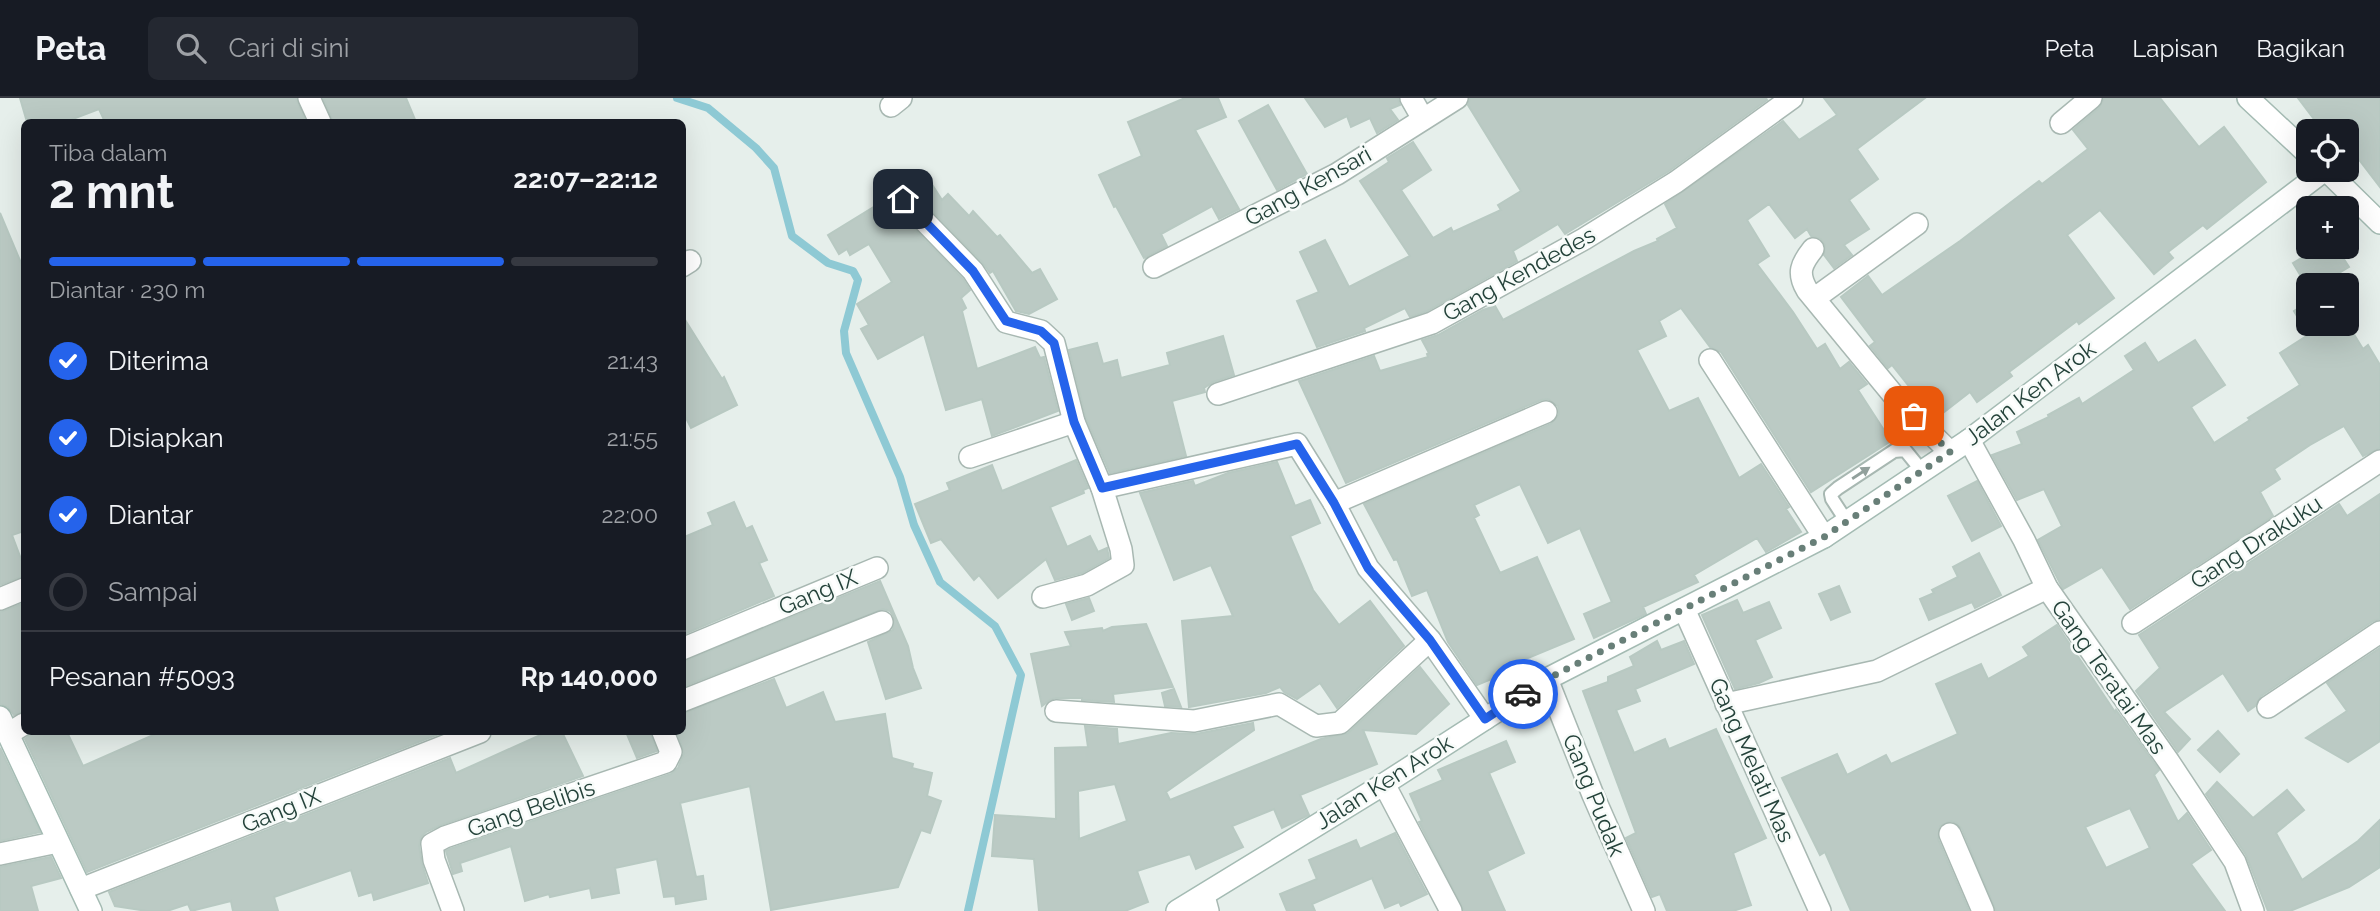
<!DOCTYPE html>
<html lang="id">
<head>
<meta charset="utf-8">
<style>
  :root { --surface:#171b24; --page:#242831; --text:#f1f3f6; --muted:#9ea1a6; --line:#363941; --accent:#2563eb }
  body { margin:0; font-family:Raleway,sans-serif; background:var(--page); color:var(--text); height:100vh; display:flex; flex-direction:column; font-size:26px; white-space:nowrap }
  * { box-sizing:border-box; margin:0 }
  p { font-size:23px; color:var(--muted) }
  .icon { flex:none; width:38px; height:38px; fill:none; stroke:currentColor; stroke-width:2; stroke-linecap:round; stroke-linejoin:round }
  .map { position:relative; flex:1; overflow:hidden }
  .panel { position:absolute; left:21px; top:21px; width:665px; height:616px; display:flex; flex-direction:column; background:var(--surface); border-radius:10px; box-shadow:0 7px 28px #0002 }
  .panel>* { flex:none }
  .controls { position:absolute; left:2296px; top:21px; display:grid; gap:14px }
  .controls a { display:grid; place-items:center; width:63px; height:63px; border-radius:10px; background:var(--surface); box-shadow:0 7px 28px #0002; font-size:35px }
  .pin { position:absolute; display:grid; place-items:center; width:60px; height:60px; color:#fff; margin:-30px; border-radius:14px; box-shadow:0 4px 10px #0006 }
  .courier { position:absolute; display:grid; place-items:center; width:70px; height:70px; margin:-35px; border:5px solid #2563eb; border-radius:50%; background:#fff; color:#222; box-shadow:0 2px 9px #0007 }
  .overview em { font-style:normal; font-weight:700 }
  .overview div { display:flex; flex-direction:column-reverse }
  .overview { display:flex; align-items:center; justify-content:space-between; height:119px; padding:0 28px }
  h1 { font-size:46px; font-weight:700; line-height:52px }
  .bar { display:grid; grid-template-columns:repeat(4,1fr); gap:10px 7px; align-content:center; height:84px; padding:0 28px }
  .bar i { height:9px; border-radius:5px; background:var(--line) }
  .bar .active { background:var(--accent) }
  .bar p { grid-column:span 4 }
  .line { display:flex; align-items:center; gap:18px; padding:0 28px; border-top:2px solid var(--line) }
  .line div { flex:1 }
  ol { padding:0 28px; list-style:none }
  li { display:flex; align-items:center; gap:21px; height:77px }
  li p { margin-inline-start:auto }
  li .icon { padding:7px; border-radius:50%; background:var(--accent); color:#fff; stroke-width:4 }
  li:last-child { color:var(--muted) }
  li i { width:38px; height:38px; border:4px solid var(--line); border-radius:50% }
  header { display:flex; align-items:center; gap:42px; box-sizing:border-box; height:98px; padding:0 35px; background:var(--surface); border-bottom:2px solid var(--line) }
  header strong { font-size:33px }
  nav { display:flex; gap:38px; margin-inline-start:auto; font-size:24px }
  .search { width:490px; height:63px; background:var(--page); display:flex; align-items:center; gap:18px; box-sizing:border-box; padding:0 24px; border-radius:10px; color:var(--muted); font-size:26px }
  .map>svg:first-child { display:block }
</style>
</head>
<body>
<header>
<strong>Peta</strong>
<div class="search"><svg class="icon" aria-label="search" viewBox="0 0 24 24"><circle cx="10" cy="10" r="6"/><path d="M15 15l6 6"/></svg>Cari di sini</div>
<nav><a>Peta</a><a>Lapisan</a><a>Bagikan</a></nav>
</header>
<div class="map">
<svg width="2380" height="813" viewBox="0 0 2380 813">
  <rect width="100%" height="100%" fill="#e6efeb"/>
  <g fill="none" stroke-linecap="round" stroke-linejoin="round">
    <polyline stroke="#8ec9d4" stroke-width="8" points="677,0 708,10 756,50 774,70 792,138 828,165 853,173 858,182 844,233 846,255 900,379 914,427 940,484 995,528 1021,577 968,813"/>
  </g>
  <g fill="#bbcac4" stroke="#b8c9c2" stroke-width="2" fill-rule="evenodd">
    <polygon points="20,0 296,0 306,24 105,24 99,11 65,24 27,24"/>
    <polygon points="323,0 406,0 416,24 333,24"/>
    <polygon points="1185,0 1218,0 1226,19 1195,32 1239,111 1219,121 1212,108 1161,136 1167,148 1144,160 1116,108 1114,109 1099,77 1142,58 1128,24"/>
    <polygon points="1305,0 1398,0 1400,7 1390,11 1398,22 1377,35 1370,20 1351,29 1347,18 1325,29"/>
    <polygon points="1470,0 1766,0 1767,2 1669,73 1565,136 1558,126 1513,153 1517,163 1427,213 1410,219 1405,210 1364,230 1365,233 1317,249 1297,203 1319,194 1300,154 1325,142 1349,189 1410,158 1360,83 1389,64 1387,60 1413,44 1431,72 1401,92 1433,140 1451,130 1453,134 1501,112 1498,107 1521,93 1468,7"/>
    <polygon points="1824,0 1925,0 1857,51 1878,81 1849,102 1869,131 1844,147 1852,157 1834,170 1824,157 1825,147 1821,141 1811,138 1807,131 1795,140 1769,106 1747,122 1769,158 1757,166 1793,214 1817,251 1825,246 1840,271 1849,264 1867,286 1858,292 1891,343 1811,394 1721,254 1710,249 1681,210 1659,223 1666,238 1637,252 1669,313 1698,300 1739,380 1761,366 1789,409 1786,411 1801,434 1766,454 1757,440 1694,477 1698,484 1643,509 1646,516 1594,540 1584,516 1612,504 1580,430 1548,445 1520,386 1474,407 1479,417 1474,420 1500,475 1537,459 1574,541 1509,568 1511,573 1477,587 1448,544 1427,492 1412,498 1397,461 1394,462 1364,406 1551,326 1559,316 1558,308 1548,301 1541,302 1346,385 1299,283 1374,258 1380,273 1428,259 1427,256 1429,255 1422,242 1438,237 1483,212 1495,208 1503,222 1634,153 1658,143 1657,141 1677,130 1665,106 1783,23 1799,42 1837,17"/>
    <polygon points="2104,0 2160,0 2199,49 2224,29 2266,84 2207,131 2203,127 2168,154 2173,160 2154,176 2100,112 2067,137 2114,200 2079,226 2077,223 2009,274 2012,278 1977,304 1970,294 1935,321 1892,267 1888,270 1870,248 1875,244 1841,199 1868,178 1882,197 1960,143 2039,83 2042,86 2088,51 2073,32 2099,10"/>
    <polygon points="2298,0 2380,0 2380,89 2347,46 2347,33 2323,33"/>
    <polygon points="1268,7 1307,76 1277,92 1239,23"/>
    <polygon points="924,74 942,102 948,96 969,118 973,113 997,139 1000,137 1032,175 1040,171 1057,201 1029,216 1016,213 993,173 990,175 982,164 912,92 904,86"/>
    <polygon points="890,99 894,110 963,181 970,192 961,200 966,210 962,213 977,271 1035,249 1040,260 1044,259 1058,313 992,338 982,301 946,312 924,236 878,261 861,231 869,227 857,206 892,184 869,146 850,157 847,151 839,156 828,137"/>
    <polygon points="0,115 24,172 24,433 12,437 24,469 24,478 0,487"/>
    <polygon points="2320,149 2336,149 2349,169 2319,187 2308,187 2308,190 2293,165"/>
    <polygon points="2308,204 2308,226 2347,225 2363,251 2368,247 2380,267 2380,350 2363,358 2344,328 2310,347 2274,371 2280,381 2260,394 2273,418 2130,511 2102,469 2063,491 2038,442 2062,428 2044,391 2017,402 1992,357 2022,346 2017,334 2049,319 2048,317 2079,300 2082,306 2134,272 2125,258 2145,245 2158,265 2195,242 2225,287 2191,309 2214,345 2250,322 2248,320 2300,287 2280,255 2308,237 2294,213"/>
    <polygon points="682,217 722,281 724,279 737,307 691,330 682,312"/>
    <polygon points="1223,238 1234,277 1213,284 1204,290 1205,294 1172,303 1186,358 1110,375 1086,320 1069,252 1097,245 1103,266 1117,262 1121,280 1170,267 1167,255"/>
    <polygon points="1076,362 1088,390 1083,392 1084,395 1050,409 1067,449 1090,438 1098,454 1107,450 1109,460 1082,475 1055,482 1046,461 998,500 979,477 974,482 941,441 931,445 915,406 950,392 947,385 992,367 1002,393"/>
    <polygon points="1277,364 1295,408 1310,402 1320,425 1290,438 1313,492 1339,527 1370,503 1404,548 1337,610 1320,585 1297,601 1284,594 1280,589 1266,595 1189,609 1182,523 1233,518 1211,467 1174,482 1140,395 1193,383 1195,388 1228,375"/>
    <polygon points="1977,383 2001,428 1972,443 1948,398"/>
    <polygon points="2380,396 2380,521 2373,523 2261,598 2255,608 2248,613 2223,575 2164,614 2190,641 2178,654 2136,593 2160,570 2139,537 2339,406 2347,418"/>
    <polygon points="734,404 746,431 752,428 767,462 759,465 774,498 682,537 682,440 713,427 708,415"/>
    <polygon points="1979,455 2001,497 1975,510 1972,504 1929,522 1920,501 1934,495 1932,492 1958,479 1953,469"/>
    <polygon points="880,483 908,548 913,570 921,590 886,601 868,544 893,532 894,519 890,513 883,511 682,589 682,564"/>
    <polygon points="1839,488 1850,514 1831,522 1819,496"/>
    <polygon points="1089,500 1094,513 1072,522 1066,506"/>
    <polygon points="1737,502 1743,515 1769,504 1781,530 1755,542 1772,579 1759,585 1735,591 1702,517"/>
    <polygon points="24,505 24,613 14,617 8,609 0,606 0,514"/>
    <polygon points="1146,526 1173,589 1113,596 1114,604 1082,602 1082,600 1056,600 1050,602 1042,608 1031,556 1071,548 1065,534 1102,530 1103,533 1112,529"/>
    <path d="M2057 527 2115 614 2116 612 2159 672 2154 677 2178 724 2187 715 2211 752 2191 766 2225 813H1996L1962 731 1957 725 1951 723 1940 728 1938 741 1969 813H1851L1825 754 1820 757 1782 680 1837 656 1847 677 1886 657 1891 666 1958 636 1936 586 1981 566 1988 581 2029 558 2023 549ZM2130 710 2150 750 2106 770 2085 729Z"/>
    <polygon points="1657,543 1661,552 1684,543 1694,566 1635,591 1640,603 1616,612 1634,655 1665,641 1669,651 1716,631 1766,740 1733,755 1751,807 1733,813 1667,813 1660,796 1652,799 1626,740 1636,735 1583,593 1608,584 1608,579 1634,568 1630,559"/>
    <polygon points="2380,550 2380,643 2348,664 2306,640 2347,613 2327,585"/>
    <path d="M1420 569 1449 606 1416 636 1363 632 1377 666 1300 697 1309 717 1282 730 1274 711 1232 728 1243 749 1196 771 1190 756 1137 773 1148 804 1125 813H1039L1034 761 992 758 995 717 1056 721 1055 650 1088 649 1085 628 1117 631 1118 646 1171 635 1196 636 1253 625 1254 632 1166 694 1170 702 1321 641 1348 635ZM1115 686 1127 723 1079 741 1078 693Z"/>
    <polygon points="774,581 786,610 823,594 835,624 885,616 892,660 913,666 912,670 932,675 927,698 941,703 930,735 921,732 898,789 771,812 750,688 680,705 696,779 703,778 706,801 676,806 675,798 664,799 657,761 615,770 619,795 592,800 590,790 550,799 549,796 525,803 511,748 460,765 462,773 453,776 446,753 450,751 671,676 678,670 684,655 677,634 682,634 682,616"/>
    <polygon points="1174,591 1181,609 1165,608 1162,595"/>
    <polygon points="2218,633 2239,656 2220,674 2198,652"/>
    <polygon points="34,634 67,634 83,668 160,634 438,634 439,636 87,774 25,641"/>
    <polygon points="547,634 562,634 583,678 441,727 426,734 421,739 419,748 422,766 428,785 374,802 372,794 359,798 351,772 274,799 278,813 233,813 231,803 191,813 188,806 167,813 147,813 115,808 109,794 450,660 456,675"/>
    <polygon points="626,634 650,634 657,653 637,660"/>
    <polygon points="1506,643 1515,664 1489,675 1524,755 1487,773 1505,813 1464,813 1419,724 1422,723 1410,696 1443,682 1438,672"/>
    <polygon points="0,650 40,734 0,743"/>
    <polygon points="2217,684 2253,720 2287,692 2304,712 2276,735 2302,782 2358,743 2380,722 2380,769 2349,789 2290,813 2268,813 2246,757 2206,696"/>
    <polygon points="1395,735 1427,796 1401,808 1399,804 1385,810 1372,780 1312,806 1315,813 1287,813 1280,796 1317,781 1309,762 1356,742 1360,751"/>
    <polygon points="51,759 61,780 31,788 38,813 0,813 0,769"/>
  </g>
  <g fill="none" stroke-linecap="round" stroke-linejoin="round">
    <g stroke="#a8b8b2" stroke-width="16">
      <polyline id="lane" points="1847,424 1832,401 1831,396 1838,390 1894,353 1905,352 1922,373"/>
    </g>
    <g stroke="#a8b8b2" stroke-width="24">
      <g id="street">
        <polyline points="309,0 320,24"/>
        <polyline points="1411,0 1423,21"/>
        <polyline points="891,8 901,0"/>
        <polyline points="2061,25 2091,0"/>
        <polyline points="903,101 973,173 1006,224 1041,233 1054,245 1074,324 1102,390 1297,346 1334,405 1368,470 1430,542 1485,621"/>
        <path d="M1813 151C1801 166 1797 175 1807 192L1900 305 1950 354"/>
        <polyline points="682,168 690,163"/>
        <polyline points="1154,169 1337,76 1457,0"/>
        <polyline points="1815,200 1917,126"/>
        <polyline points="1710,262 1824,439"/>
        <polyline points="1218,296 1432,225 1584,141 1676,84 1792,0"/>
        <polyline points="1969,342 2024,442 2047,490 2169,664 2235,764 2253,813"/>
        <polyline points="970,359 1074,324"/>
        <polyline points="1334,405 1546,314"/>
        <polyline points="1043,499 1087,487 1123,467 1121,451 1102,390"/>
        <polyline points="0,501 24,491"/>
        <polyline points="1684,511 1820,813"/>
        <polyline points="2133,525 2380,363"/>
        <polyline points="682,551 877,470"/>
        <polyline points="1547,581 1593,697 1644,813"/>
        <polyline points="682,603 882,524"/>
        <polyline points="1726,606 1877,573 2047,490"/>
        <polyline points="2268,609 2380,534"/>
        <polyline points="1056,613 1194,623 1279,606 1316,628 1340,625 1430,542"/>
        <polyline points="8,636 24,626"/>
        <polyline points="1384,686 1451,813"/>
        <polyline points="1950,736 1983,813"/>
        <polyline points="0,756 58,744"/>
        <polyline points="81,791 480,634"/>
        <polyline points="1204,798 1208,813"/>
        <polyline points="453,813 434,762 432,746 445,739 666,664 671,654 663,634"/>
      </g>
    </g>
    <g stroke="#a4bbb3" stroke-width="24">
      <g id="secondary">
        <polyline points="2248,0 2308,56"/>
        <polyline points="2326,72 2380,125"/>
        <polyline points="0,619 91,813"/>
        <polyline points="1177,813 1384,686 1547,581 1824,439 1969,342 2325,72"/>
      </g>
    </g>
    <use href="#lane" stroke="#fff" stroke-width="12"/>
    <use href="#street" stroke="#fff" stroke-width="21"/>
    <use href="#secondary" stroke="#fff" stroke-width="21"/>
  </g>
  <defs><path id="oneway-solid" d="M-6-.8H1V-3.2L6.5 0L1 3.2V.8H-6Z" transform="scale(1.75)"/></defs>
  <use fill="#92a09c" href="#oneway-solid" transform="translate(1861 375) rotate(-33)"/>
  <g fill="none" stroke-linecap="round" stroke-linejoin="round">
    <polyline stroke="#687f78" stroke-width="7" stroke-dasharray="0 12.6" points="1523,596 1547,581 1824,439 1950,354 1914,318"/>
    <polyline stroke="#2563eb" stroke-width="9" points="903,101 973,173 1006,223 1041,233 1054,245 1074,324 1102,390 1297,346 1334,405 1368,470 1430,542 1485,621 1523,596"/>
  </g>
  <g text-anchor="middle" stroke-width="5" stroke-linejoin="round" paint-order="stroke">
    <g font-size="23" fill="#24423a" stroke="#f7fbf9">
      <text transform="translate(1308 88) rotate(-29)" y="8">Gang Kensari</text>
      <text transform="translate(1519 176) rotate(-29)" y="8">Gang Kendedes</text>
      <text transform="translate(2030 295) rotate(-37)" y="8">Jalan Ken Arok</text>
      <text transform="translate(2256 444) rotate(-33)" y="8">Gang Drakuku</text>
      <text transform="translate(818 494) rotate(-23)" y="8">Gang IX</text>
      <text transform="translate(2109 579) rotate(55)" y="8">Gang Teratai Mas</text>
      <text transform="translate(1752 662) rotate(66)" y="8">Gang Melati Mas</text>
      <text transform="translate(1384 684) rotate(-32)" y="8">Jalan Ken Arok</text>
      <text transform="translate(1594 697) rotate(68)" y="8">Gang Pudak</text>
      <text transform="translate(531 710) rotate(-19)" y="8">Gang Belibis</text>
      <text transform="translate(281 712) rotate(-22)" y="8">Gang IX</text>
    </g>
  </g>
</svg>
<div class="controls">
<a><svg class="icon" aria-label="locate" viewBox="0 0 24 24"><circle cx="12" cy="12" r="6"/><path d="M12 2v4M12 18v4M2 12h4M18 12h4"/></svg></a>
<a>+</a>
<a>−</a>
</div>
<div class="pin" style="left:1914px;top:318px;background:#ea580c"><svg class="icon" aria-label="bag" viewBox="0 0 24 24"><path d="M5 8h14l-1 12H6zM9 8a3 3 0 0 1 6 0"/></svg></div>
<div class="pin" style="left:903px;top:101px;background:#1f2937"><svg class="icon" aria-label="home" viewBox="0 0 24 24"><path d="M3 11l9-7 9 7M6 9v11h12V9"/></svg></div>
<div class="courier" style="left:1523px;top:596px"><svg class="icon" aria-label="car" viewBox="0 0 24 24"><path d="M5 17H2v-5l4-1 3-4h7l3 4 3 1v5h-3M9 17h6M6 11h13"/><circle cx="7" cy="17" r="2"/><circle cx="17" cy="17" r="2"/></svg></div>
<section class="panel">
<div class="overview"><div><h1>2 mnt</h1><p>Tiba dalam</p></div><em>22:07–22:12</em></div>
<div class="bar"><i class="active"></i><i class="active"></i><i class="active"></i><i></i><p>Diantar · 230 m</p></div>
<ol>
<li><svg class="icon" aria-label="check" viewBox="0 0 24 24"><path d="M5 12l5 5 9-10"/></svg>Diterima<p>21:43</p></li>
<li><svg class="icon" aria-label="check" viewBox="0 0 24 24"><path d="M5 12l5 5 9-10"/></svg>Disiapkan<p>21:55</p></li>
<li><svg class="icon" aria-label="check" viewBox="0 0 24 24"><path d="M5 12l5 5 9-10"/></svg>Diantar<p>22:00</p></li>
<li><i></i>Sampai</li>
</ol>
<div class="line" style="height:91px"><div>Pesanan #5093</div><b>Rp 140,000</b></div>
</section>
</div>
</body>
</html>
